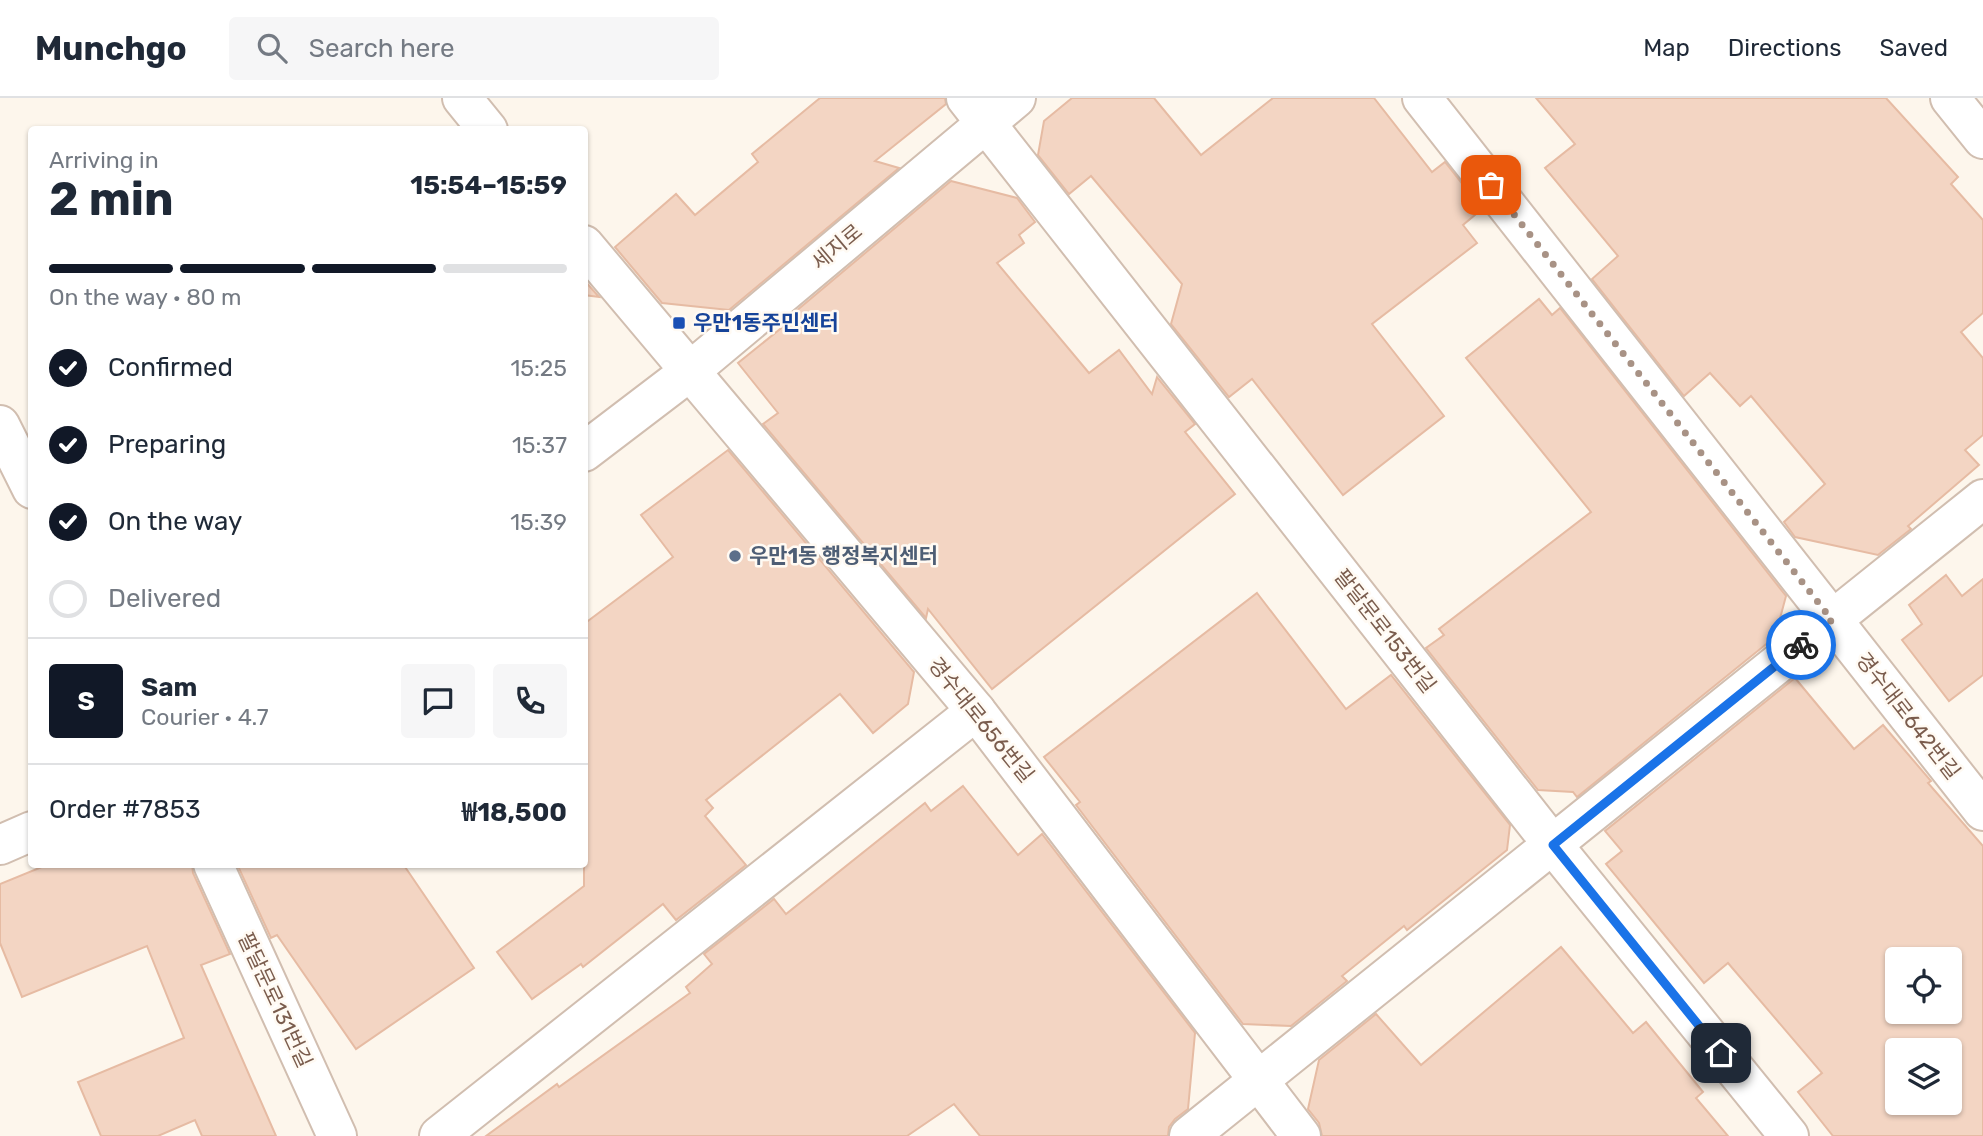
<!DOCTYPE html>
<html lang="en">
<head>
<meta charset="utf-8">
<style>
  :root { --surface:#fff; --page:#f6f6f7; --text:#1f2937; --muted:#747a83; --line:#e0e1e3; --accent:#111827 }
  body { margin:0; font-family:Rubik,"Noto Sans KR",sans-serif; background:var(--page); color:var(--text); height:100vh; display:flex; flex-direction:column; font-size:26px; white-space:nowrap }
  * { box-sizing:border-box; margin:0 }
  p { font-size:23px; color:var(--muted) }
  .icon { flex:none; width:38px; height:38px; fill:none; stroke:currentColor; stroke-width:2; stroke-linecap:round; stroke-linejoin:round }
  .map { position:relative; flex:1; overflow:hidden }
  .side { position:absolute; left:28px; top:28px; width:560px; height:742px; display:flex; flex-direction:column; background:var(--surface); border-radius:7px; box-shadow:0 2px 5px #0004 }
  .side>* { flex:none }
  .tools { position:absolute; left:1885px; top:849px; display:grid; gap:14px }
  .tools a { display:grid; place-items:center; width:77px; height:77px; border-radius:7px; background:var(--surface); box-shadow:0 2px 5px #0004; font-size:35px }
  .pin { position:absolute; display:grid; place-items:center; width:60px; height:60px; color:#fff; margin:-30px; border-radius:14px; box-shadow:0 4px 10px #0006 }
  .courier { position:absolute; display:grid; place-items:center; width:70px; height:70px; margin:-35px; border:5px solid #1a73e8; border-radius:50%; background:#fff; color:#222; box-shadow:0 2px 9px #0007 }
  .overview em { font-style:normal; font-weight:700 }
  .overview div { display:flex; flex-direction:column-reverse }
  .overview { display:flex; align-items:center; justify-content:space-between; height:119px; padding:0 21px }
  h1 { font-size:46px; font-weight:700; line-height:52px }
  .bar { display:grid; grid-template-columns:repeat(4,1fr); gap:10px 7px; align-content:center; height:84px; padding:0 21px }
  .bar i { height:9px; border-radius:5px; background:var(--line) }
  .bar .selected { background:var(--accent) }
  .bar p { grid-column:span 4 }
  .line { display:flex; align-items:center; gap:18px; padding:0 21px; border-top:2px solid var(--line) }
  .line div { flex:1 }
  .round { display:grid; place-items:center; flex:none; width:74px; height:74px; border-radius:7px; background:var(--page) }
  ol { padding:0 21px; list-style:none }
  li { display:flex; align-items:center; gap:21px; height:77px }
  li p { margin-inline-start:auto }
  li .icon { padding:7px; border-radius:50%; background:var(--accent); color:#fff; stroke-width:4 }
  li:last-child { color:var(--muted) }
  li i { width:38px; height:38px; border:4px solid var(--line); border-radius:50% }
  header { display:flex; align-items:center; gap:42px; box-sizing:border-box; height:98px; padding:0 35px; background:var(--surface); border-bottom:2px solid var(--line) }
  header strong { font-size:33px }
  nav { display:flex; gap:38px; margin-inline-start:auto; font-size:24px }
  .search { width:490px; height:63px; background:var(--page); display:flex; align-items:center; gap:18px; box-sizing:border-box; padding:0 24px; border-radius:7px; color:var(--muted); font-size:26px }
  .map>svg:first-child { display:block }
</style>
</head>
<body>
<header>
<strong>Munchgo</strong>
<div class="search"><svg class="icon" aria-label="search" viewBox="0 0 24 24"><circle cx="10" cy="10" r="6"/><path d="M15 15l6 6"/></svg>Search here</div>
<nav><a>Map</a><a>Directions</a><a>Saved</a></nav>
</header>
<div class="map">
<svg width="1983" height="1038" viewBox="0 0 1983 1038">
  <rect width="100%" height="100%" fill="#fdf6ec"/>
  <g fill="#f3d5c3" stroke="#e6bba3" stroke-width="2" fill-rule="evenodd">
    <polygon points="820,0 945,0 946,6 875,63 899,70 729,212 662,205 615,149 676,96 695,117 758,64 752,56"/>
    <polygon points="1072,0 1154,0 1201,57 1273,0 1374,0 1432,74 1445,64 1482,111 1463,127 1477,145 1372,226 1444,318 1343,397 1252,281 1229,299 1171,226 1182,186 1091,78 1069,96 1038,57 1044,23"/>
    <polygon points="1536,0 1886,0 1958,79 1951,86 1983,122 1983,215 1961,234 1983,260 1983,337 1965,352 1979,367 1908,428 1911,431 1878,457 1795,439 1784,424 1825,386 1751,298 1740,308 1710,275 1684,298 1592,181 1618,158 1545,70 1575,46"/>
    <polygon points="951,83 1017,100 1035,124 1019,137 1024,145 997,165 1089,275 1119,252 1152,296 1157,279 1195,326 1185,334 1235,396 992,591 928,511 926,520 763,326 778,315 738,265 795,219 789,219"/>
    <polygon points="584,182 599,199 584,197"/>
    <polygon points="1539,201 1552,217 1560,210 1786,498 1775,539 1577,699 1573,694 1538,692 1426,550 1444,537 1439,531 1591,414 1466,260"/>
    <polygon points="728,352 914,574 908,606 873,635 840,596 706,702 713,710 705,718 746,767 676,822 663,806 583,869 581,866 532,901 497,854 584,788 584,526 673,459 641,417"/>
    <polygon points="1946,477 1962,498 1983,481 1983,577 1949,603 1902,542 1922,526 1909,507"/>
    <polygon points="1257,495 1346,611 1391,577 1510,727 1507,752 1407,832 1404,828 1342,878 1347,883 1291,928 1243,926 1076,707 1080,704 1044,659"/>
    <path d="M1795 580 1854 651 1883 627 1931 683 1928 685 1983 748V1038H1833L1798 994 1822 975 1728 865 1704 885 1606 766 1622 753 1605 733ZM1897 861H1950V914H1897ZM1897 952H1950V1004H1897Z"/>
    <polygon points="963,688 1018,757 1042,736 1195,935 1188,1011 1175,1021 1169,1029 1168,1038 980,1038 954,1006 907,1038 486,1038 557,986 559,989 690,895 686,889 712,866 704,856 774,801 786,816 925,705 931,713"/>
    <polygon points="49,766 192,766 193,775 230,856 201,867 276,1038 202,1038 195,1022 158,1038 101,1038 78,984 184,940 147,848 22,899 0,845 0,786"/>
    <polygon points="237,766 403,766 474,870 356,951 277,837 271,840"/>
    <polygon points="1561,849 1633,935 1646,924 1703,994 1696,1000 1728,1038 1322,1038 1319,1025 1308,1011 1319,962 1376,916 1421,967"/>
  </g>
  <g fill="none" stroke-linecap="round" stroke-linejoin="round">
    <g stroke="#d1beb0" stroke-width="42">
      <g id="minor">
        <polyline points="462,0 488,32"/>
        <polyline points="966,0 1553,747 1789,1038"/>
        <polyline points="1422,0 1983,713"/>
        <polyline points="1950,0 1983,41"/>
        <polyline points="584,147 976,613 1301,1038"/>
        <polyline points="0,327 32,391"/>
        <polyline points="584,354 689,274 1016,0"/>
        <polyline points="0,747 32,733"/>
        <polyline points="213,766 337,1038"/>
        <polyline points="439,1038 976,613"/>
        <polyline points="1189,1038 1983,401"/>
      </g>
    </g>
    <use href="#minor" stroke="#fff" stroke-width="38"/>
  </g>
  <g fill="none" stroke-linecap="round" stroke-linejoin="round">
    <polyline stroke="#a89285" stroke-width="7" stroke-dasharray="0 12.6" points="1491,87 1832,522 1801,547"/>
    <polyline stroke="#1a73e8" stroke-width="9" points="1721,955 1553,747 1801,547"/>
  </g>
  <rect fill="#1a4fb4" stroke="#fffaf3" stroke-width="2.5" x="672" y="218" width="14" height="14" rx="3.5"/>
  <circle fill="#5c6f8a" stroke="#fffaf3" stroke-width="2.5" cx="735" cy="458" r="7"/>
  <g text-anchor="middle" stroke-width="5" stroke-linejoin="round" paint-order="stroke">
    <g font-size="21" fill="#7a5c4d" stroke="#fffaf3">
      <text transform="translate(837 149) rotate(-40)" y="7">세지로</text>
      <text transform="translate(1385 533) rotate(52)" y="7">팔달문로153번길</text>
      <text transform="translate(1908 618) rotate(52)" y="7">경수대로642번길</text>
      <text transform="translate(981 622) rotate(51)" y="7">경수대로656번길</text>
      <text transform="translate(275 902) rotate(65)" y="7">팔달문로131번길</text>
    </g>
    <g font-size="21" font-weight="bold" fill="#164399" stroke="#fffaf3" text-anchor="start">
      <text x="693" y="232">우만1동주민센터</text>
    </g>
    <g font-size="21" font-weight="bold" fill="#4e5e75" stroke="#fffaf3" text-anchor="start">
      <text x="749" y="465">우만1동 행정복지센터</text>
    </g>
  </g>
</svg>
<div class="tools">
<a><svg class="icon" aria-label="locate" viewBox="0 0 24 24"><circle cx="12" cy="12" r="6"/><path d="M12 2v4M12 18v4M2 12h4M18 12h4"/></svg></a>
<a><svg class="icon" aria-label="layers" viewBox="0 0 24 24"><path d="M12 4l9 5-9 5-9-5zM3 14l9 5 9-5"/></svg></a>
</div>
<div class="pin" style="left:1491px;top:87px;background:#ea580c"><svg class="icon" aria-label="bag" viewBox="0 0 24 24"><path d="M5 8h14l-1 12H6zM9 8a3 3 0 0 1 6 0"/></svg></div>
<div class="pin" style="left:1721px;top:955px;background:#1f2937"><svg class="icon" aria-label="home" viewBox="0 0 24 24"><path d="M3 11l9-7 9 7M6 9v11h12V9"/></svg></div>
<div class="courier" style="left:1801px;top:547px"><svg class="icon" aria-label="bike" viewBox="0 0 24 24"><circle cx="6" cy="16" r="4"/><circle cx="18" cy="16" r="4"/><path d="M6 16l4-8h5l3 8M10 8l3 8H6M13 5h3"/></svg></div>
<section class="side">
<div class="overview"><div><h1>2 min</h1><p>Arriving in</p></div><em>15:54–15:59</em></div>
<div class="bar"><i class="selected"></i><i class="selected"></i><i class="selected"></i><i></i><p>On the way · 80 m</p></div>
<ol>
<li><svg class="icon" aria-label="check" viewBox="0 0 24 24"><path d="M5 12l5 5 9-10"/></svg>Confirmed<p>15:25</p></li>
<li><svg class="icon" aria-label="check" viewBox="0 0 24 24"><path d="M5 12l5 5 9-10"/></svg>Preparing<p>15:37</p></li>
<li><svg class="icon" aria-label="check" viewBox="0 0 24 24"><path d="M5 12l5 5 9-10"/></svg>On the way<p>15:39</p></li>
<li><i></i>Delivered</li>
</ol>
<div class="line" style="height:126px"><b class="round" style="background:var(--accent);color:#fff">S</b><div><b>Sam</b><p>Courier · 4.7</p></div><a class="round"><svg class="icon" aria-label="chat" viewBox="0 0 24 24"><path d="M4 5h16v11H9l-5 4z"/></svg></a><a class="round"><svg class="icon" aria-label="phone" viewBox="0 0 24 24"><path d="M5 4h4l2 5-3 2q2 4 5 5l2-3 5 2v4C11 20 4 13 5 4z"/></svg></a></div>
<div class="line" style="height:91px"><div>Order #7853</div><b>₩18,500</b></div>
</section>
</div>
</body>
</html>
